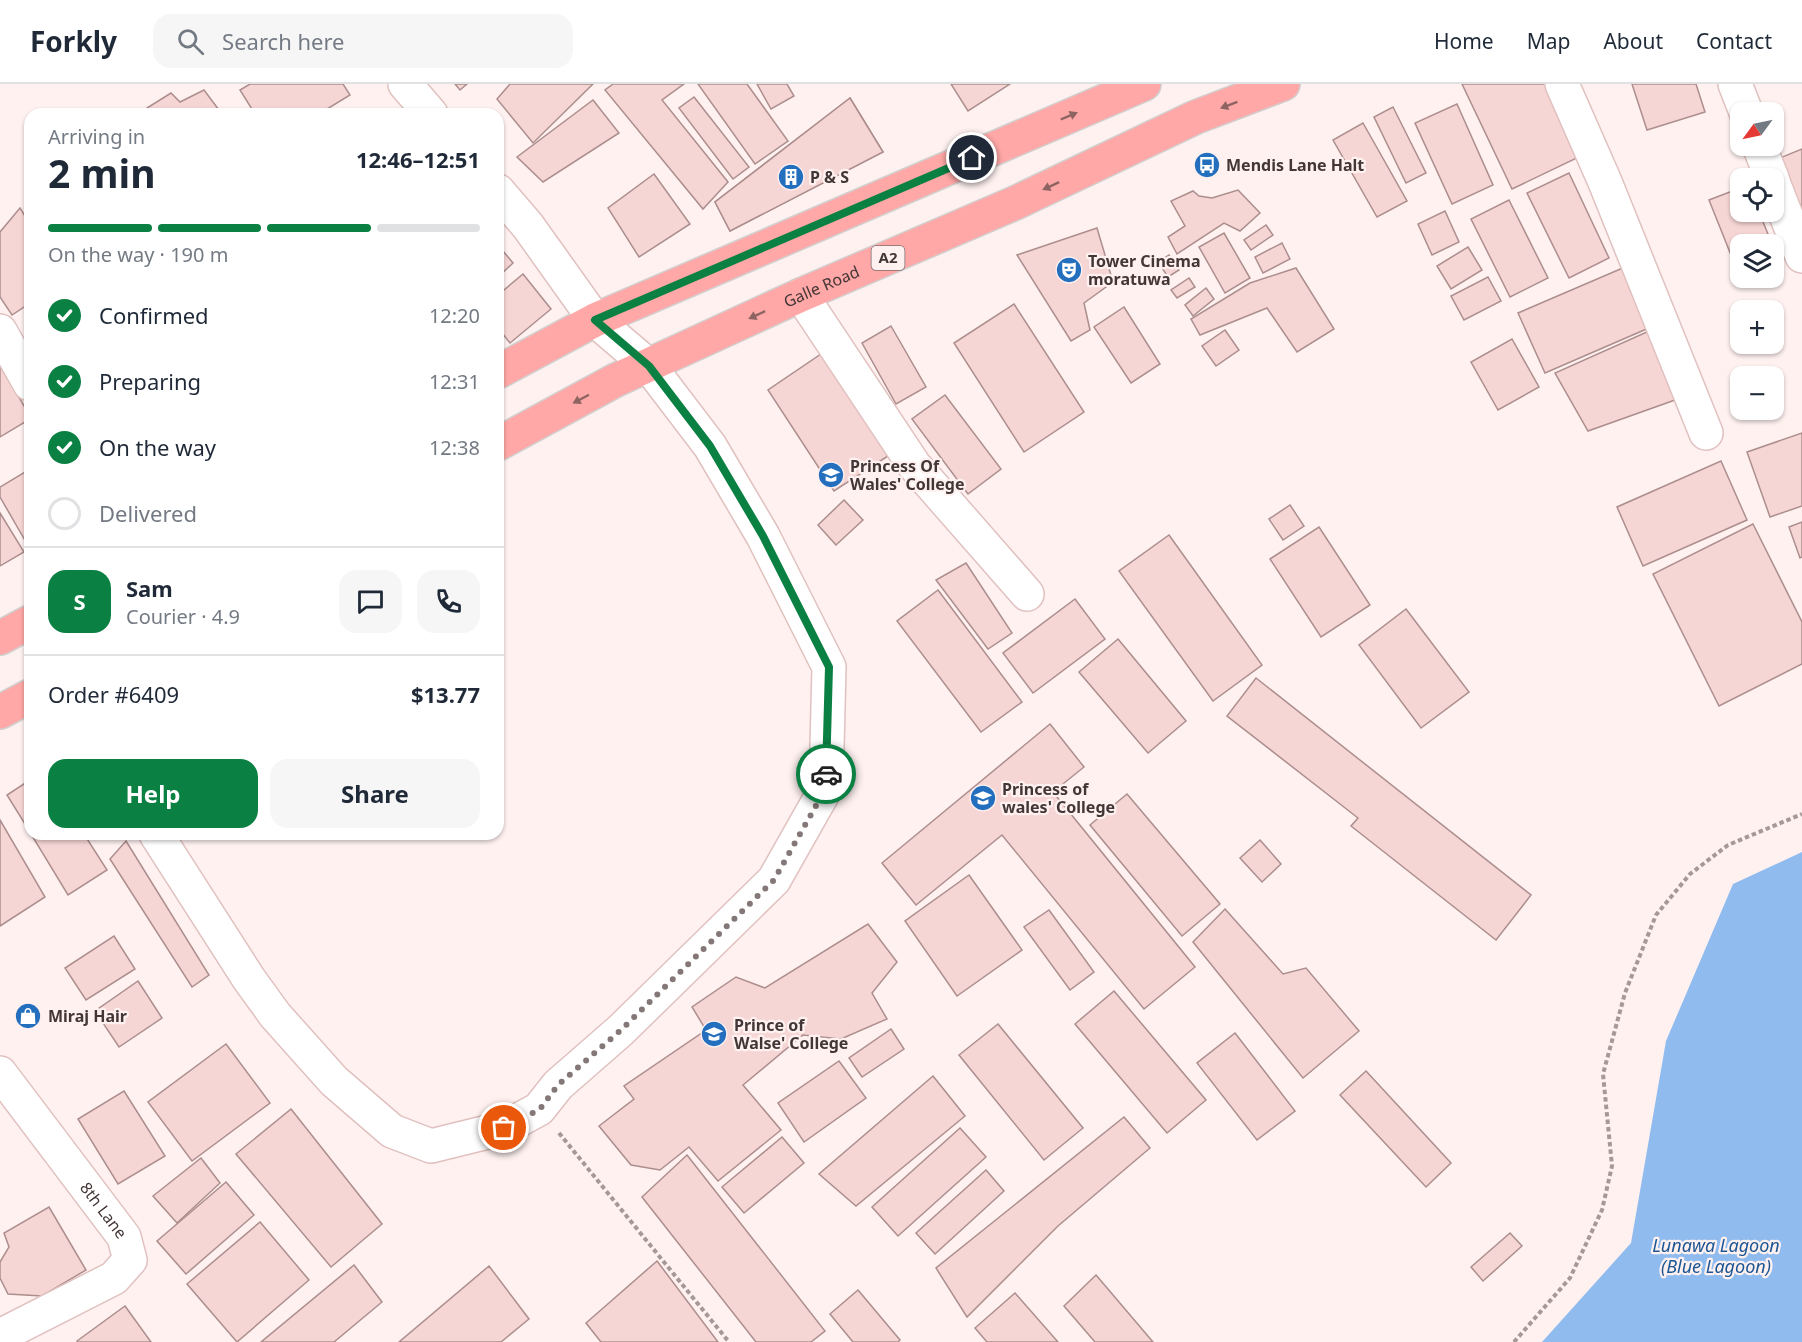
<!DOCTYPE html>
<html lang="en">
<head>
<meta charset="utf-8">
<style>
  :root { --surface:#fff; --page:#f6f6f7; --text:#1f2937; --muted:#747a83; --line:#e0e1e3; --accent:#0b8043 }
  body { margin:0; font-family:"Noto Sans",sans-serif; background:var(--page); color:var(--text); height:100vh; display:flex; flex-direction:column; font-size:22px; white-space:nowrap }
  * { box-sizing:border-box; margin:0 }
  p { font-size:20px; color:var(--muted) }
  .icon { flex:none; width:33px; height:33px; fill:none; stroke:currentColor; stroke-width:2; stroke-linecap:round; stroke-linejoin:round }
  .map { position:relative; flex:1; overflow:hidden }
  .panel { position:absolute; left:24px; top:24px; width:480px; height:732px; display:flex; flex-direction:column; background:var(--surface); border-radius:18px; box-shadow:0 2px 4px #0004 }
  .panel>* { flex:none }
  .needle { width:39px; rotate:237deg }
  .controls { position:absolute; left:1730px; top:18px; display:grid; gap:12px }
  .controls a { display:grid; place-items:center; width:54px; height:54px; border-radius:12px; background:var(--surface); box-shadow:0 2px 4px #0004; font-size:30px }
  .pin { position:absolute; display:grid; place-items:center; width:51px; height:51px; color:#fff; margin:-26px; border:3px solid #fff; border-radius:50%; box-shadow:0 2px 6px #0007 }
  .courier { position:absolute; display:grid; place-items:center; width:60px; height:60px; margin:-30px; border:4px solid #0b8043; border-radius:50%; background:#fff; color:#222; box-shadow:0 2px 8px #0007 }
  .headline em { font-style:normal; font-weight:700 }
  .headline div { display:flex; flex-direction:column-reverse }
  .headline { display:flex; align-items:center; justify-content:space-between; height:102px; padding:0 24px }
  h1 { font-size:39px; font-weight:700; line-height:45px }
  .bar { display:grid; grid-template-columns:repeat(4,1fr); gap:9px 6px; align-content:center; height:72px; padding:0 24px }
  .bar i { height:8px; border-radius:4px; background:var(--line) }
  .bar .on { background:var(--accent) }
  .bar p { grid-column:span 4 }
  .line { display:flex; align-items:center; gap:15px; padding:0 24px; border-top:2px solid var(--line) }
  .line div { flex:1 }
  .round { display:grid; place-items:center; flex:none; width:63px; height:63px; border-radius:18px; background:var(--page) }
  ol { padding:0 24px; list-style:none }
  li { display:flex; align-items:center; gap:18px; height:66px }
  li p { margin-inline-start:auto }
  li .icon { padding:6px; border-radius:50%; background:var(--accent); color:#fff; stroke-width:4 }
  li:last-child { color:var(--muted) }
  li i { width:33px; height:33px; border:3px solid var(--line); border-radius:50% }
  .action { display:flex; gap:12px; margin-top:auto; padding:12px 24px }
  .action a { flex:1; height:69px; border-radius:18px; background:var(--accent); color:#fff; font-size:24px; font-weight:700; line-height:69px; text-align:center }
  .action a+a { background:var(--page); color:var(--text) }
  header { display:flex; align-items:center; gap:36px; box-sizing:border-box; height:84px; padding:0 30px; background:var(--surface); border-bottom:2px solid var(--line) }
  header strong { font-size:28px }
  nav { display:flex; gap:33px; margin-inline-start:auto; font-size:21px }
  .search { width:420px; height:54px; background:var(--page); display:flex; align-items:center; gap:15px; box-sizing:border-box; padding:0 21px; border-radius:18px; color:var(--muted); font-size:22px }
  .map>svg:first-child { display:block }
</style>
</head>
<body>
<header>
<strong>Forkly</strong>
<div class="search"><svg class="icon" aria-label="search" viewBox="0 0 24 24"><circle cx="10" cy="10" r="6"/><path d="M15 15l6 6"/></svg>Search here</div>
<nav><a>Home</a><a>Map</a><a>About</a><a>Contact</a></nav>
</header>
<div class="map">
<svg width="1802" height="1258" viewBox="0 0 1802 1258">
  <rect width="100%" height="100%" fill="#fef1f0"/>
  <polygon fill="#90bbee" points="1802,768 1802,1258 1542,1258 1631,1159 1666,957 1733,800"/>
  <g fill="#f6d6d5" stroke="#ac8e8d" stroke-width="1.5">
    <polygon points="250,0 343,0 350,11 319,30 255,30 240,6"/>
    <polygon points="455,0 467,0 460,6"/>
    <polygon points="510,0 593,0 533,59 497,15"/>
    <polygon points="613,0 684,0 662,16 728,98 703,125 605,6"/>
    <polygon points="698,0 747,0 788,57 755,80"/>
    <polygon points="757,0 787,0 794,12 771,25"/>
    <polygon points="951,0 1010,0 968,27"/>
    <polygon points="1462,0 1545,0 1581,72 1512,105"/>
    <polygon points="1632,0 1696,0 1705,28 1647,46"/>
    <polygon points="204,6 222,30 152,30 147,24 171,9 180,18"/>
    <polygon points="694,13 749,83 733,95 679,24"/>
    <polygon points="850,14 883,68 730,147 715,118"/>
    <polygon points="850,14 883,68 730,147 715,118"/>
    <polygon points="593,16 619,49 543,98 517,73"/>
    <polygon points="1457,20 1493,101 1452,120 1415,39"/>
    <polygon points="1393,23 1426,89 1406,99 1374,33"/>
    <polygon points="1363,39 1407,117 1377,133 1333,56"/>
    <polygon points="1802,65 1802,141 1775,76"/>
    <polygon points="1569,89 1609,174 1569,194 1527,109"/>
    <polygon points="654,90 690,140 639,173 608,124"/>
    <polygon points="1740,104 1740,128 1759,128 1772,160 1740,160 1740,194 1746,194 1741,196 1709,116"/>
    <polygon points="1238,106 1260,129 1240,147 1224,139 1177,170 1168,153 1185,142 1171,117 1193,107 1199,112 1212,114"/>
    <polygon points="1509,116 1548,194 1510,213 1471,135"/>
    <polygon points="20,124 30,140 30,219 12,231 0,213 0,148"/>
    <polygon points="1445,127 1459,158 1432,171 1418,140"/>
    <polygon points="1266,141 1273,151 1251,166 1244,156"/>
    <polygon points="1097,144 1113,198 1084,219 1090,246 1071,257 1017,171"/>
    <polygon points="1224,149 1250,194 1225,209 1199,163"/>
    <polygon points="1282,159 1290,175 1263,189 1255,173"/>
    <polygon points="498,161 513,179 498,193"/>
    <polygon points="1468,163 1482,186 1451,205 1437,182"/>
    <polygon points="1773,163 1780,180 1773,183"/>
    <polygon points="1169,171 1179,186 1168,193 1158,178"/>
    <polygon points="1632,180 1658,240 1545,289 1518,229"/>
    <polygon points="1296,184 1334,245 1297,268 1267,224 1200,251 1191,235 1250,199"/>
    <polygon points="523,190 551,225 510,259 498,244 498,211"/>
    <polygon points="1488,193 1501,217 1464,236 1451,212"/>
    <polygon points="1189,194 1195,203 1177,214 1171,206"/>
    <polygon points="1206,204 1214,215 1193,232 1185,221"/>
    <polygon points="1014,220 1084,328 1024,368 954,259"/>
    <polygon points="1124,223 1160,280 1131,299 1094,243"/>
    <polygon points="891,242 926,303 896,320 862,259"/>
    <polygon points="1658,243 1689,311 1588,347 1555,289"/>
    <polygon points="1225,246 1239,266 1216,282 1202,262"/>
    <polygon points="1512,255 1539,303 1498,326 1471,278"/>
    <polygon points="821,270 888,372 834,407 768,306"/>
    <polygon points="0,281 30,332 30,335 0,353"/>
    <polygon points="945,311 1001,385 968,410 912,335"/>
    <polygon points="1802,349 1802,422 1770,433 1747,368"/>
    <polygon points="1721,377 1747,436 1643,482 1617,423"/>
    <polygon points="30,385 30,465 0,413 0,403"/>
    <polygon points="844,416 863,436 836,461 818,441"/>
    <polygon points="1290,421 1304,442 1283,456 1269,435"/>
    <polygon points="0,429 24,468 0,482"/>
    <polygon points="1802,438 1802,473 1800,474 1789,443"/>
    <polygon points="1753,440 1802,538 1802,580 1719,622 1653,490"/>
    <polygon points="1319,443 1370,521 1321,553 1270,475"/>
    <polygon points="1169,451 1262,581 1213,617 1119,487"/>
    <polygon points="966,479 1012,549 988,565 936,496"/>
    <polygon points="938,506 1022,618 981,648 897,537"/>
    <polygon points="1075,515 1105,555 1033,609 1003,569"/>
    <polygon points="1406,525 1469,608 1421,644 1359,561"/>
    <polygon points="1118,555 1186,637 1148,669 1079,588"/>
    <polygon points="1256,594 1531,811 1496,856 1351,742 1358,734 1227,632"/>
    <polygon points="1050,640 1084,683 1053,708 1195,883 1144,925 1002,751 916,821 882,779"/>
    <polygon points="30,696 30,748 7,711"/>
    <polygon points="1127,710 1220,820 1182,852 1090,741"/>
    <polygon points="0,736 45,813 0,842"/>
    <polygon points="31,750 84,750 107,786 68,811"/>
    <polygon points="1260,756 1281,780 1262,798 1240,774"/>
    <polygon points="126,757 209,891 192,903 110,775"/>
    <polygon points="969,791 1022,866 957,912 905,837"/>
    <polygon points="1225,825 1283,890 1306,884 1359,947 1303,994 1193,858"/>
    <polygon points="1049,826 1094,888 1070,906 1024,843"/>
    <polygon points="868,840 897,878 872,909 887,935 841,955 803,951 743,1001 781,1046 718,1097 689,1063 660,1086 631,1081 599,1042 634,1015 624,1002 706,946 692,923 736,893 765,904"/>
    <polygon points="114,852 135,885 86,916 65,884"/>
    <polygon points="138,897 162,934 119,963 95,927"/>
    <polygon points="1114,907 1206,1016 1167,1049 1075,940"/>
    <polygon points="998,940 1083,1044 1044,1076 959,971"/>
    <polygon points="891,945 904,965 862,993 849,974"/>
    <polygon points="1235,949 1295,1027 1257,1056 1197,979"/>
    <polygon points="226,960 270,1019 192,1077 148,1018"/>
    <polygon points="839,977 866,1014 804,1058 778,1019"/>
    <polygon points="1366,987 1451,1079 1426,1103 1340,1011"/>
    <polygon points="933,992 965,1032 856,1122 819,1090"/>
    <polygon points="124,1007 165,1072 118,1100 78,1035"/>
    <polygon points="291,1025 382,1140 331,1183 236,1070"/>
    <polygon points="1124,1033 1150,1064 1058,1142 967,1233 936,1184"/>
    <polygon points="960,1044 986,1073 898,1152 872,1123"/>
    <polygon points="782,1053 804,1079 744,1129 722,1103"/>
    <polygon points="687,1071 825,1247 811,1258 756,1258 642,1113"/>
    <polygon points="201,1074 220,1099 177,1139 153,1112"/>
    <polygon points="986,1086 1004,1107 935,1170 916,1149"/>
    <polygon points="226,1098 254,1131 186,1190 157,1157"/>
    <polygon points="49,1123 86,1186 42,1212 8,1210 0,1194 0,1178 9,1163 4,1149"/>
    <polygon points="260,1138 309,1196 237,1258 187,1200"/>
    <polygon points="1510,1149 1522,1162 1483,1197 1471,1183"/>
    <polygon points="657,1177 718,1258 601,1258 586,1239"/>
    <polygon points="354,1181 382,1218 334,1258 261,1258"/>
    <polygon points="489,1182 529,1235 501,1258 399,1258"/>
    <polygon points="1096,1191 1153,1258 1095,1258 1064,1222"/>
    <polygon points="858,1206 900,1256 898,1258 853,1258 830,1230"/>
    <polygon points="1015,1209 1058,1258 987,1258 975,1244"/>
    <polygon points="125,1222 151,1258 78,1258 77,1257"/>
  </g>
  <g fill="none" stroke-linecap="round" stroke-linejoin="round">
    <g stroke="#e0c1bf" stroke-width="36">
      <g id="minor">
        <polyline points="1562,0 1605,98 1706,349"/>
        <polyline points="1735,0 1746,28"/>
        <polyline points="1759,62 1772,94"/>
        <polyline points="1773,98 1802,172"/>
        <polyline points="801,211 914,381 1027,510"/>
        <polyline points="0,247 30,300"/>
        <polyline points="156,750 249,895 275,931 334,997 392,1047 431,1062 504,1044 539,1025 558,1001 621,946 774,796 826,704 829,583 763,452 710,362 649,282"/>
        <path id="s1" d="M0 989 124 1153 130 1176 114 1194 0 1252"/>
      </g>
    </g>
    <g stroke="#e0c1bf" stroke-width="36">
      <g id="tertiary">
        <polyline points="405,0 431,30"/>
        <polyline points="498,107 528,142 595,236 649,282"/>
      </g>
    </g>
    <g stroke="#d2cfcf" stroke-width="36">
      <g id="trunk">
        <polyline points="498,288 595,236 1144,0"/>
        <path id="s2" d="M498 360 616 296 801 211 1015 119 1196 33 1283 0"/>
        <polyline points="0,554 30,538"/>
        <polyline points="0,628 30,612"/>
      </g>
    </g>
    <g stroke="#a59898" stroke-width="4" stroke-dasharray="4.5 3" stroke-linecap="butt">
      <polyline points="559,1049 729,1258"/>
      <polyline points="1514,1258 1570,1194 1602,1126 1612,1082 1603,990 1625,909 1656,831 1690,790 1728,761 1802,730"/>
    </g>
    <use href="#minor" stroke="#fff" stroke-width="33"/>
    <use href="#tertiary" stroke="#fff" stroke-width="33"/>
    <use href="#trunk" stroke="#ffa8a7" stroke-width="33"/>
  </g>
  <defs><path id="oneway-solid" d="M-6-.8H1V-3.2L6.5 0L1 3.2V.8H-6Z" transform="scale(1.5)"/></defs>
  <g fill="#8e6463">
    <use href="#oneway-solid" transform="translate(1229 21) rotate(159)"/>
    <use href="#oneway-solid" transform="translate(1069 32) rotate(-23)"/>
    <use href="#oneway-solid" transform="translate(1051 102) rotate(155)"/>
    <use href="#oneway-solid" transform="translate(757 231) rotate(155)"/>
    <use href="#oneway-solid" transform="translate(581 315) rotate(152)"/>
  </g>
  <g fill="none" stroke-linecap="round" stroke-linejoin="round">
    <polyline stroke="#847777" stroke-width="6" stroke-dasharray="0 10.8" points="504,1044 540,1025 558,1001 621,946 774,796 826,704 826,690"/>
    <polyline stroke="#0b8043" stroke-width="8" points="826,690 829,583 763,452 710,362 649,282 595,236 972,74"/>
  </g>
  <defs>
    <g id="bus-disc" transform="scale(1.35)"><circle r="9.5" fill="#236fbe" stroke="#fef1f0"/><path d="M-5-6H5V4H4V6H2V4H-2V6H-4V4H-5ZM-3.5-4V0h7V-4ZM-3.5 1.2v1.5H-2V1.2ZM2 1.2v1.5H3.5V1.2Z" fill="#fff"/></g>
    <g id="building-disc" transform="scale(1.35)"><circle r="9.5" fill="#236fbe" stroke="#fef1f0"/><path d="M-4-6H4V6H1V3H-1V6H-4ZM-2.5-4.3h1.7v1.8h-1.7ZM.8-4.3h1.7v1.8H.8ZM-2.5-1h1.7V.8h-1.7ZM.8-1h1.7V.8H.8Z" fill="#fff"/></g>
    <g id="theatre-disc" transform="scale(1.35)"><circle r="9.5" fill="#236fbe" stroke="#fef1f0"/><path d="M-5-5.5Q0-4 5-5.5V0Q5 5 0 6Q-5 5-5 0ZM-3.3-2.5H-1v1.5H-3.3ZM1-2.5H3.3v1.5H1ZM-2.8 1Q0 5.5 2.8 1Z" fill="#fff"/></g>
    <g id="school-disc" transform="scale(1.35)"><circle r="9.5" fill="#236fbe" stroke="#fef1f0"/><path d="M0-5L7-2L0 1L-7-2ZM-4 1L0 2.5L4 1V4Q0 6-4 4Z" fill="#fff"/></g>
    <g id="university-disc" transform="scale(1.35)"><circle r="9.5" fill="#236fbe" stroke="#fef1f0"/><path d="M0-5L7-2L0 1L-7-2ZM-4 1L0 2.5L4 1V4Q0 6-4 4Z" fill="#fff"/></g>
    <g id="shop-disc" transform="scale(1.35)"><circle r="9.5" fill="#236fbe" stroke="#fef1f0"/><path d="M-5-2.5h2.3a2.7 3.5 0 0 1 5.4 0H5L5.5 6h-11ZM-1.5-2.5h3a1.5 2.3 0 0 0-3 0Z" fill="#fff"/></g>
  </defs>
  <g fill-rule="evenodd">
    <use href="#bus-disc" x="1207" y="81"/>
    <use href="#building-disc" x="791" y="93"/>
    <use href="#theatre-disc" x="1069" y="186"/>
    <use href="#school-disc" x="831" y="391"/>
    <use href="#university-disc" x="983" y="714"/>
    <use href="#shop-disc" x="28" y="932"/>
    <use href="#university-disc" x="714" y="950"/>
  </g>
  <g text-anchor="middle" stroke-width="4.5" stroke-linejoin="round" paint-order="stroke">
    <rect fill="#fef1f0" stroke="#7b6e6e" stroke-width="1.5" x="871.5" y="162" width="33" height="24" rx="4.5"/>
    <g font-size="15" font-weight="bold" fill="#433636">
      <text x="888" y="179">A2</text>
    </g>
    <g font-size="16" font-weight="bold" fill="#433636" stroke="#fef1f0" text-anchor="start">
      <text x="1226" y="87">Mendis Lane Halt</text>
      <text x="810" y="99">P &amp; S</text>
      <text x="1088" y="183">Tower Cinema<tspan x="1088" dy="18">moratuwa</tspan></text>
      <text x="850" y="388">Princess Of<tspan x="850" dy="18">Wales' College</tspan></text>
      <text x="1002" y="711">Princess of<tspan x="1002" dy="18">wales' College</tspan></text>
      <text x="48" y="938">Miraj Hair</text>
      <text x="734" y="947">Prince of<tspan x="734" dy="18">Walse' College</tspan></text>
    </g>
    <g font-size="16" fill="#433636" stroke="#fef1f0">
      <text dy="6" stroke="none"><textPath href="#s2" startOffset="360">Galle Road</textPath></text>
      <text dy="6" stroke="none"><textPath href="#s1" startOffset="172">8th Lane</textPath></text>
    </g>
    <g font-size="18" font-style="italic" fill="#1d5694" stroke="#fef1f0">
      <text x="1716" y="1168">Lunawa Lagoon<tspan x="1716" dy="21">(Blue Lagoon)</tspan></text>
    </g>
  </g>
</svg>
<div class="controls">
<a><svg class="needle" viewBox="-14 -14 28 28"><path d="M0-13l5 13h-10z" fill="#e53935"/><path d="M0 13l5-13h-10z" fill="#747a83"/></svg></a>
<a><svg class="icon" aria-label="locate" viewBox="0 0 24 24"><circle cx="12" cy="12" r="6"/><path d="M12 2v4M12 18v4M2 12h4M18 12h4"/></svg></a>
<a><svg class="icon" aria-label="layers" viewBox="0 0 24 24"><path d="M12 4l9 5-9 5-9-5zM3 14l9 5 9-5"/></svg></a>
<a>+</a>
<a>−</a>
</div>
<div class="pin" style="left:504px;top:1044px;background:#ea580c"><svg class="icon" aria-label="bag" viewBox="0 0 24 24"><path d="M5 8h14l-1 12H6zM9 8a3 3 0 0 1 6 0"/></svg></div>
<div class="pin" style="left:972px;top:74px;background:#1f2937"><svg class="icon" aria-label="home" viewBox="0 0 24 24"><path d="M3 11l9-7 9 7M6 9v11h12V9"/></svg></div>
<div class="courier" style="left:826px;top:690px"><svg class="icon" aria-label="car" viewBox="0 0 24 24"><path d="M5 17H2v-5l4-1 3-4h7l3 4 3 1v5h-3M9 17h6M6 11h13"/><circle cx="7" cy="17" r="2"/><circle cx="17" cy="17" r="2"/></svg></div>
<section class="panel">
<div class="headline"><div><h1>2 min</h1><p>Arriving in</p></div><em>12:46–12:51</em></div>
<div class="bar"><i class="on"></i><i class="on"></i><i class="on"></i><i></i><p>On the way · 190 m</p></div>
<ol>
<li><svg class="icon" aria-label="check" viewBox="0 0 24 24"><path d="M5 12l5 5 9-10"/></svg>Confirmed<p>12:20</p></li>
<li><svg class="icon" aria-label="check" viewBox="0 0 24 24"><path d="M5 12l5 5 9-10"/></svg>Preparing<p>12:31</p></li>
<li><svg class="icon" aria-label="check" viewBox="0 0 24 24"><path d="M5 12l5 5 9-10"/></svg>On the way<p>12:38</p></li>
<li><i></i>Delivered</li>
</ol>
<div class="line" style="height:108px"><b class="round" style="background:var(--accent);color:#fff">S</b><div><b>Sam</b><p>Courier · 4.9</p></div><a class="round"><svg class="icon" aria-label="chat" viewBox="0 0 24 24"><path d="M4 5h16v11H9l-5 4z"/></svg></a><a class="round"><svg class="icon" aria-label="phone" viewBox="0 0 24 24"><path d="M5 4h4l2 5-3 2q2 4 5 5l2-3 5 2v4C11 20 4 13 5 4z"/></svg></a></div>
<div class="line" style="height:78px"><div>Order #6409</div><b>$13.77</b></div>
<div class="action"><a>Help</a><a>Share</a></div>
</section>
</div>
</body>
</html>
